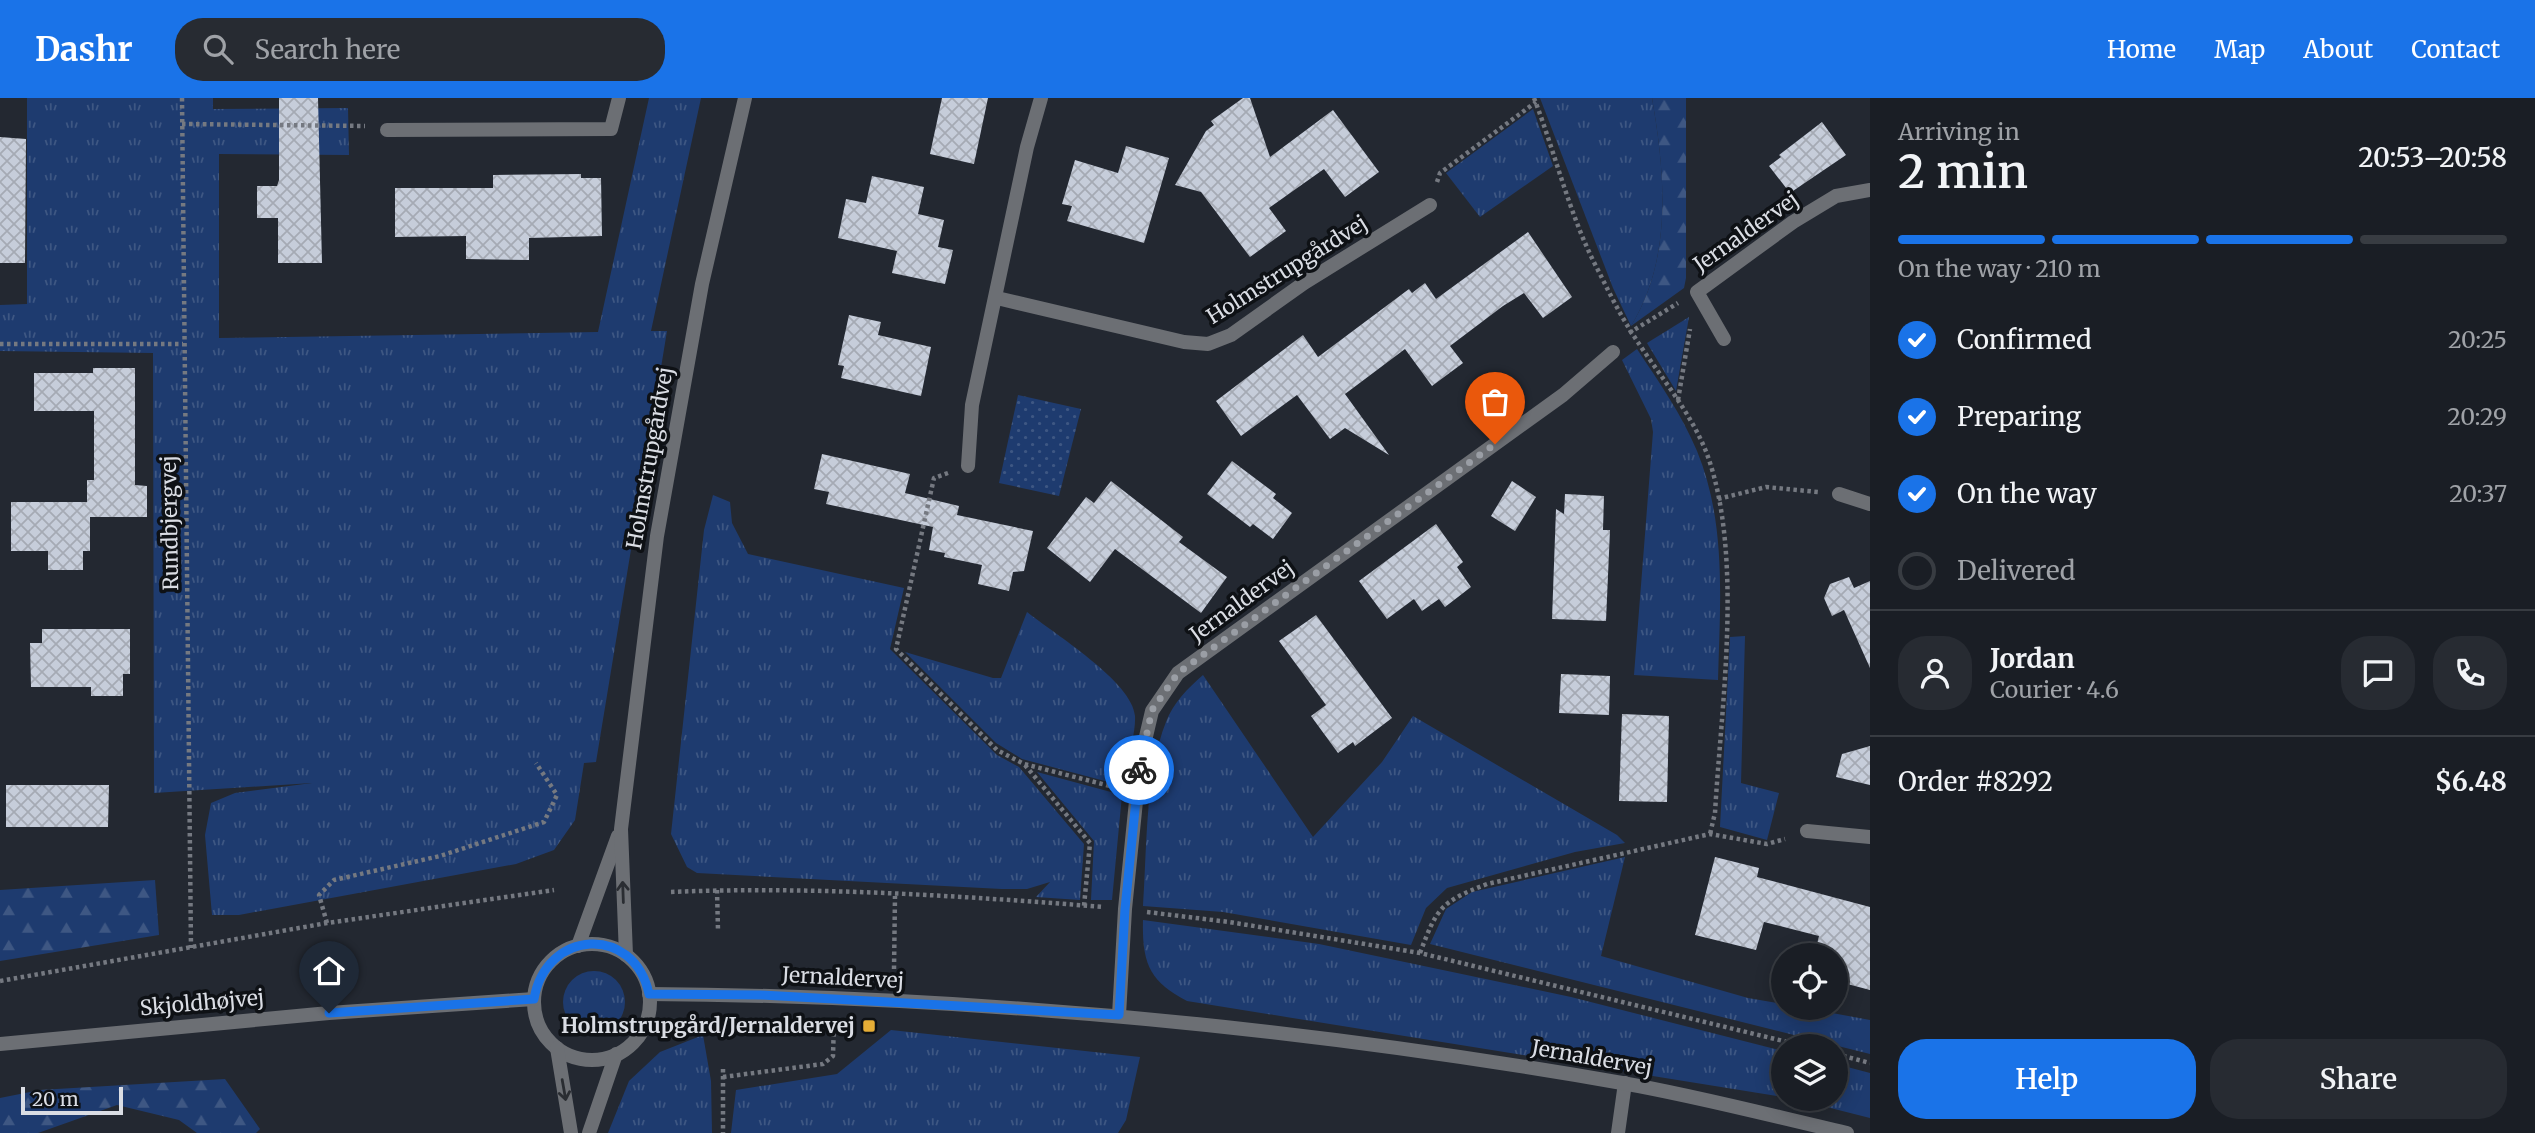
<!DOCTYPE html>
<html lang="en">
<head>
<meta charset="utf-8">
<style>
  :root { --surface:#1a1e25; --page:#272b32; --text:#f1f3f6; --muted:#9fa2a7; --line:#383c42; --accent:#1a73e8 }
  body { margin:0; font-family:Merriweather,serif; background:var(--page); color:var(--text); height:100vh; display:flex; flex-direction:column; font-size:26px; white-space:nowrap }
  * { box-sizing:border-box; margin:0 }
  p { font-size:23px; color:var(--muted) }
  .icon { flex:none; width:38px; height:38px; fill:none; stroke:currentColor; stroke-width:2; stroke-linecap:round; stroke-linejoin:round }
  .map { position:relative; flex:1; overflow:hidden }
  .sheet { display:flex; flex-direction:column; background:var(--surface); width:665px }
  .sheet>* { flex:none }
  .controls { position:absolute; left:1771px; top:845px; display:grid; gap:14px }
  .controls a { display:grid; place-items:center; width:77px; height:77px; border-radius:50%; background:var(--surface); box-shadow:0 4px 18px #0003,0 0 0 2px var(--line); font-size:35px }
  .scale { position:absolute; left:21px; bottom:18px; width:102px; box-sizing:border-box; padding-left:7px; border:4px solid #dadde4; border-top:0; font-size:19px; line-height:24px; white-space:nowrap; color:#dadde4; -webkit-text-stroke:5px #0e1115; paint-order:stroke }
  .pin { position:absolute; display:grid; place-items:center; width:60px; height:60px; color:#fff; margin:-72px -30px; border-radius:50% 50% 50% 0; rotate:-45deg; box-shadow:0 0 7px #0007 }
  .pin .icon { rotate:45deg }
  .courier { position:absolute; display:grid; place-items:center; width:70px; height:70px; margin:-35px; border:5px solid #1a73e8; border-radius:50%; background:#fff; color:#222; box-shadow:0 2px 9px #0007 }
  .head em { font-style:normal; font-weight:600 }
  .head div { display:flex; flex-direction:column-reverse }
  .head { display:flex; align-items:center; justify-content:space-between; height:119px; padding:0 28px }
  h1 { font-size:46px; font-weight:600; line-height:52px }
  .bar { display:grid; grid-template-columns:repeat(4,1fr); gap:10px 7px; align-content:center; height:84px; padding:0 28px }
  .bar i { height:9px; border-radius:5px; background:var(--line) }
  .bar .on { background:var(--accent) }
  .bar p { grid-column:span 4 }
  .line { display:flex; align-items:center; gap:18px; padding:0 28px; border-top:2px solid var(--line) }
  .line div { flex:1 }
  .round { display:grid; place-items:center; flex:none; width:74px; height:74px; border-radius:28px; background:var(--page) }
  ol { padding:0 28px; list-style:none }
  li { display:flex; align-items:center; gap:21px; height:77px }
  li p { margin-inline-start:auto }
  li .icon { padding:7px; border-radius:50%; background:var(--accent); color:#fff; stroke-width:4 }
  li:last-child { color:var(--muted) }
  li i { width:38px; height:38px; border:4px solid var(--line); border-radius:50% }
  .action { display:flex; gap:14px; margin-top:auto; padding:14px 28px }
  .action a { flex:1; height:80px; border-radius:28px; background:var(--accent); color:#fff; font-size:28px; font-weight:600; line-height:80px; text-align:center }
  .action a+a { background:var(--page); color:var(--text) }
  header { display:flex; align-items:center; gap:42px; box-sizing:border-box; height:98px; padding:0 35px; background:var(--accent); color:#fff }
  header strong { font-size:33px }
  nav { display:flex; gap:38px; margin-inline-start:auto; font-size:24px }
  .search { width:490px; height:63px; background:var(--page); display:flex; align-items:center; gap:18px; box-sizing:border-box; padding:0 24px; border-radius:28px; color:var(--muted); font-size:26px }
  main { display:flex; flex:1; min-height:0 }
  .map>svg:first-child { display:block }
</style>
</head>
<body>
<header>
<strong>Dashr</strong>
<div class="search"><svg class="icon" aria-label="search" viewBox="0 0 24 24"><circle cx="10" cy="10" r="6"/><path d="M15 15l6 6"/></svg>Search here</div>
<nav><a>Home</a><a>Map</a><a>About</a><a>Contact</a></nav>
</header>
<main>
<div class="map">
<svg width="1870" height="1035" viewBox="0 0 1870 1035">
  <defs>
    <pattern id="grass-tufts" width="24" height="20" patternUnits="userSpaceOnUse" patternTransform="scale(1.75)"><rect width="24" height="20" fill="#1e3b6f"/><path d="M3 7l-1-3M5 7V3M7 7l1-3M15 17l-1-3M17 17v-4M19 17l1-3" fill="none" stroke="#3e5783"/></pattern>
    <pattern id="forest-firs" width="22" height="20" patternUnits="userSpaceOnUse" patternTransform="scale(1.75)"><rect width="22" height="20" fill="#1e3b6f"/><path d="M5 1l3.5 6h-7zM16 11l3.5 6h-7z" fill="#3e5783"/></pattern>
    <pattern id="park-dots" width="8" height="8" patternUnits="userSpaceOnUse" patternTransform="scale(1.75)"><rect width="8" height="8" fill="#1e3b6f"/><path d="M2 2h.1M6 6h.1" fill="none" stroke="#3e5783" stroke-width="1.8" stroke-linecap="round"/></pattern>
    <pattern id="building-cross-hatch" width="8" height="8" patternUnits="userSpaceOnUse" patternTransform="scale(1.75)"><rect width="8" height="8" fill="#c6cdda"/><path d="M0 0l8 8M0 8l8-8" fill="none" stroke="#a5aab4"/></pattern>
  </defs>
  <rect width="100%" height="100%" fill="#232831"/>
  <g fill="url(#grass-tufts)">
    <polygon points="27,0 213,0 213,11 348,10 349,57 219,56 219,240 598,234 649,0 701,0 651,233 667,233 596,664 584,665 575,722 554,752 516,766 239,817 212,817 205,737 211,705 235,695 312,685 154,695 153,255 0,253 0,207 27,206"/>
    <path d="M1540 0H1652C1665 75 1673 160 1631 228L1613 190Z"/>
    <polygon points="1533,11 1553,68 1480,119 1446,75"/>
    <polygon points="1689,219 1676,293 1647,245"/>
    <path d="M1637 251C1659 284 1682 317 1697 353 1727 426 1720 506 1718 582L1634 577 1653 334 1651 321 1622 262Z"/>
    <polygon points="713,397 730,404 732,425 748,456 904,490 890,551 997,657 1019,669 1084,746 1080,802 1036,799 1050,784 1027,791 1002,791 697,775 687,769 671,736 704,432"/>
    <path d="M1027 514C1053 535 1133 584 1135 618 1136 639 1125 666 1120 687L1022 661 996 645 905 554 993 580H1001Z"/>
    <polygon points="1745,538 1741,685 1779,695 1767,742 1720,729 1730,539"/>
    <path d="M1203 577 1313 739 1382 664 1413 618 1617 737 1625 745 1575 754 1447 790 1426 810 1411 847 1223 814 1143 808C1147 752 1145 676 1166 624 1173 605 1188 590 1203 577Z"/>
    <polygon points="1037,674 1122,697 1112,802 1091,802 1094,743"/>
    <polygon points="1625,759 1601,858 1748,900 1783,906 1783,910 1805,910 1870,922 1870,956 1430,846 1446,811 1472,794"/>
    <path d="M1143 822 1319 846 1571 899 1783 953V999L1187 903C1149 883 1142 865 1143 822Z"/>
    <circle cx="594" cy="904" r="31"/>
    <polygon points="891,932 1140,959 1126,1022 1118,1035 731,1035 736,992 837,976"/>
    <polygon points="703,937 711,983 712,1035 608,1035 629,983 660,954"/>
    <polygon points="1836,966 1870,975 1870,1020 1795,1001 1836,1001"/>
  </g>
  <g fill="url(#forest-firs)">
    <path d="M1652 0H1686V180L1684 190 1631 228C1673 160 1665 75 1652 0Z"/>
    <polygon points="155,782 159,837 0,863 0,792"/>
    <polygon points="225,981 260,1031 256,1035 197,1035 179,1022 117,1007 38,1035 0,1035 0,1000 40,992"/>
  </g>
  <polygon fill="url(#park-dots)" points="1018,297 1081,311 1059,398 999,385"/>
  <g fill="url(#building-cross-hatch)">
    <polygon points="279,0 318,0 322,165 278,165 278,120 257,120 257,88 277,88 279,82"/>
    <polygon points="942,0 988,0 974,66 930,56"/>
    <polygon points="1243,0 1250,0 1270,59 1333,12 1379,74 1345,99 1324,71 1269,110 1286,133 1250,159 1201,94 1175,87 1206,33 1214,27 1211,23"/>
    <polygon points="1822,24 1846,57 1790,95 1769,68 1781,59 1779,57"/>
    <polygon points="0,39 26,41 25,165 0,165"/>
    <polygon points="1126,48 1169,60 1144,145 1067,123 1072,108 1062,106 1075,62 1118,75"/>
    <polygon points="581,76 581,80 601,80 602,138 529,140 529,162 466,161 466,138 395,139 395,90 493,90 493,77"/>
    <polygon points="872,78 924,89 918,116 944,122 938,149 953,152 945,186 892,175 897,153 838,140 846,101 866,105"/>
    <polygon points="1528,134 1572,199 1543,220 1524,195 1503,208 1450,248 1463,265 1432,288 1405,251 1345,296 1389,357 1345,330 1330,341 1297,297 1241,338 1216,303 1303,237 1318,259 1409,191 1412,195 1425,185 1436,201"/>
    <polygon points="849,217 881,224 878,237 931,249 921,298 841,280 844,268 838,267"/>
    <polygon points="93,270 135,270 135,387 147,388 147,419 90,419 90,453 83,453 83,472 48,472 48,453 11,453 11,404 87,404 87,382 94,382 94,313 34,313 34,275 93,275"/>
    <polygon points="822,356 910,376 905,395 959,408 957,417 1033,433 1024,473 1013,474 1009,493 978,486 982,467 944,459 945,455 929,452 933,429 826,406 829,394 814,391"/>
    <polygon points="1232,363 1276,396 1273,400 1292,415 1273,441 1253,426 1250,429 1207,396"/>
    <polygon points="1111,383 1183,439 1179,444 1227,479 1201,515 1115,451 1090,484 1047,450 1086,399 1094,405"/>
    <polygon points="1512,383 1536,399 1515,433 1491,418"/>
    <polygon points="1565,396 1604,398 1603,432 1610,432 1606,523 1552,521 1556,411 1564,416"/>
    <polygon points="1436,426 1463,464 1457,469 1471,489 1445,509 1439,501 1422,513 1414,501 1387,521 1359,483"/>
    <polygon points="1849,479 1854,490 1870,483 1870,570 1844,512 1832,518 1824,500 1830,486"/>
    <polygon points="1316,517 1392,620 1355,648 1353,644 1338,655 1311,618 1326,607 1279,543"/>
    <polygon points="42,531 130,531 130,576 123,576 123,598 91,598 91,589 31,589 30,545 42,545"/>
    <polygon points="1561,576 1610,578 1609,617 1559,615"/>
    <polygon points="1622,616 1669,618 1667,704 1619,703"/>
    <polygon points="1870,648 1870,687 1836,679 1842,656"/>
    <polygon points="6,687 109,687 108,729 6,729"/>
    <polygon points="1715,759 1759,770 1757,779 1870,809 1870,892 1836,883 1836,858 1814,858 1819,838 1764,824 1756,852 1695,837"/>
  </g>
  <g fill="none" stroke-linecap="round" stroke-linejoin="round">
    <g stroke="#757981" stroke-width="4.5" stroke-dasharray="3.5 3.5" stroke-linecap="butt">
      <polyline points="182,0 191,850"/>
      <path d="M1534 0C1556 57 1570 120 1599 174 1609 194 1619 215 1632 235 1657 275 1690 312 1707 356 1744 458 1721 608 1715 715L1710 736"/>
      <polyline points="182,26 365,28"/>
      <polyline points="1437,84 1440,75 1536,4"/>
      <polyline points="1629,235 1678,205"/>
      <polyline points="0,246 183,246"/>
      <polyline points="1678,302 1690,231"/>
      <polyline points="948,375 934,380 896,551 997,652 1024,666 1114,689"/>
      <polyline points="1718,401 1766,389 1818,394"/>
      <polyline points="1025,667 1090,745 1084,808"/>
      <polyline points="717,792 718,832"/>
      <path d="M671 794C812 788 963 798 1104 809"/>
      <polyline points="1147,814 1229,824 1420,855 1804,948"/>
      <polyline points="327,825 319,797 334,782 440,758 544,724 557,697 536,665"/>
      <path d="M1420 855C1437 810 1440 804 1487 786L1710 736 1767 746 1785 741"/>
      <polyline points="894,871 895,798"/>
      <polyline points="0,883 327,825 554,792"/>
      <polyline points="1836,956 1870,965"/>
      <polyline points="723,971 723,1035"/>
      <polyline points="723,979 823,966 833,958 834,923"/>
    </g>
    <g stroke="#6c6f74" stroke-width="14">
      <polyline points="387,32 611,31 619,0"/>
      <polyline points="997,200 1184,244 1208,246 1231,237 1304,185 1430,107"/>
      <polyline points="1724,241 1697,194 1793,124 1836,98 1870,92"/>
      <polyline points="968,368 972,307 1027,49 1041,0"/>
      <polyline points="1839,396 1870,406"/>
      <polyline points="1807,733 1870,739"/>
      <polyline points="1119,917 1125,811 1140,664 1152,613 1178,575 1563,297 1613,254"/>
      <polyline points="1618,1035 1625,985"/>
    </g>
    <g stroke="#6c6f74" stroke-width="14">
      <circle cx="592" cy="904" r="58"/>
      <polyline points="578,848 618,738"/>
      <polyline points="626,857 621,731 657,438 702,186 745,0"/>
      <path d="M649 896C975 898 1301 929 1622 985 1697 998 1772 1018 1847 1035"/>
      <polyline points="0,946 329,915 534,901"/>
      <polyline points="557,950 571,1035"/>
      <polyline points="589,1035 616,956"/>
    </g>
  </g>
  <defs><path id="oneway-shaft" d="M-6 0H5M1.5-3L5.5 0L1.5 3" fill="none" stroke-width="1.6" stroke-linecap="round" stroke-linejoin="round" transform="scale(1.75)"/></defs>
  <g stroke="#2a2d32">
    <use href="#oneway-shaft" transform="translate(623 794) rotate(-92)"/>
    <use href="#oneway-shaft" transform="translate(564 992) rotate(80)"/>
  </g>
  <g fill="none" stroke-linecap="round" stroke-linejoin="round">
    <polyline stroke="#9a9ea5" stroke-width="7" stroke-dasharray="0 12.6" points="1139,672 1152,612 1178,575 1495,346"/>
    <path stroke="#1a73e8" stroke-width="9" d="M329 915 534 901C546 831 634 826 649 896L761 897 1119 917 1125 811 1139 672"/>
  </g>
  <rect fill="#e5ad36" stroke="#0e1115" stroke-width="2.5" x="862" y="921" width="14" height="14" rx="3.5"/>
  <g text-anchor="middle" stroke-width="7" stroke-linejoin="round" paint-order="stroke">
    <g font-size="21" fill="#dadde4" stroke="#0e1115">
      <text transform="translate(1746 134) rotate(-35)" y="7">Jernaldervej</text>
      <text transform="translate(1287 172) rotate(-32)" y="7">Holmstrupgårdvej</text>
      <text transform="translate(650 360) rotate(-80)" y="7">Holmstrupgårdvej</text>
      <text transform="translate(170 425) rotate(-91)" y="7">Rundbjergvej</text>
      <text transform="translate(1242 503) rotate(-36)" y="7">Jernaldervej</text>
      <text transform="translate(843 880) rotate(3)" y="7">Jernaldervej</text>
      <text transform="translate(202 905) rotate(-5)" y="7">Skjoldhøjvej</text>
      <text transform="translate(1592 960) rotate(10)" y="7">Jernaldervej</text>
    </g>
    <g font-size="21" font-weight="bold" fill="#dadde4" stroke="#0e1115" text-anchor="end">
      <text x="855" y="935">Holmstrupgård/Jernaldervej</text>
    </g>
  </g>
</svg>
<div class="controls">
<a><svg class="icon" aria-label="locate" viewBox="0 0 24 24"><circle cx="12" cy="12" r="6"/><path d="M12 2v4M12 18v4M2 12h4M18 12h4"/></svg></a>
<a><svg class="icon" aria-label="layers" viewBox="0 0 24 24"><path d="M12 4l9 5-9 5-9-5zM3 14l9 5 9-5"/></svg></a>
</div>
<div class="scale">20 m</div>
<div class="pin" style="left:1495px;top:346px;background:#ea580c"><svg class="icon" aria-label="bag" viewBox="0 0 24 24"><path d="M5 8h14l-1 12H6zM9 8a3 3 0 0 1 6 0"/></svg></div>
<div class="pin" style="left:329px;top:915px;background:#1f2937"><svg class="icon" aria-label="home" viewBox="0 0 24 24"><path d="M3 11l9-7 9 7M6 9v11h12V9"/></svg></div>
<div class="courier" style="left:1139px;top:672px"><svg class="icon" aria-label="bike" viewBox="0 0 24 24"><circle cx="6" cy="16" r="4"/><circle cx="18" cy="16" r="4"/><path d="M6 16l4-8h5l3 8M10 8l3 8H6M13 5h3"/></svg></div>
</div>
<section class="sheet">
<div class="head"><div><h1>2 min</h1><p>Arriving in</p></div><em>20:53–20:58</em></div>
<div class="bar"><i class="on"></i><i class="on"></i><i class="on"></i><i></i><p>On the way · 210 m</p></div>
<ol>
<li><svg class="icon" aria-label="check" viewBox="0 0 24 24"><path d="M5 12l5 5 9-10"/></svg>Confirmed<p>20:25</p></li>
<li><svg class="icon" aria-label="check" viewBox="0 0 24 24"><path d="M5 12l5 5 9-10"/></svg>Preparing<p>20:29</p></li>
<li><svg class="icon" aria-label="check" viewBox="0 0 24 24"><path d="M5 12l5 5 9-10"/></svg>On the way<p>20:37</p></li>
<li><i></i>Delivered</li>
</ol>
<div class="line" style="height:126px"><a class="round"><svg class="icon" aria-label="person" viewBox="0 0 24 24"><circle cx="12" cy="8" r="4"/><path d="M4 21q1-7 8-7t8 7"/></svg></a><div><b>Jordan</b><p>Courier · 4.6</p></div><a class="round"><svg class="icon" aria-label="chat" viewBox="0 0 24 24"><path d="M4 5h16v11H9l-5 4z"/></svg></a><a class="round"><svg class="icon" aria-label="phone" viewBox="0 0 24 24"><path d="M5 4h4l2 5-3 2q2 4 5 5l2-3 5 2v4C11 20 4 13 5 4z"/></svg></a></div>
<div class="line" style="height:91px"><div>Order #8292</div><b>$6.48</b></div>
<div class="action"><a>Help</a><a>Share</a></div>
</section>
</main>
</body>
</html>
